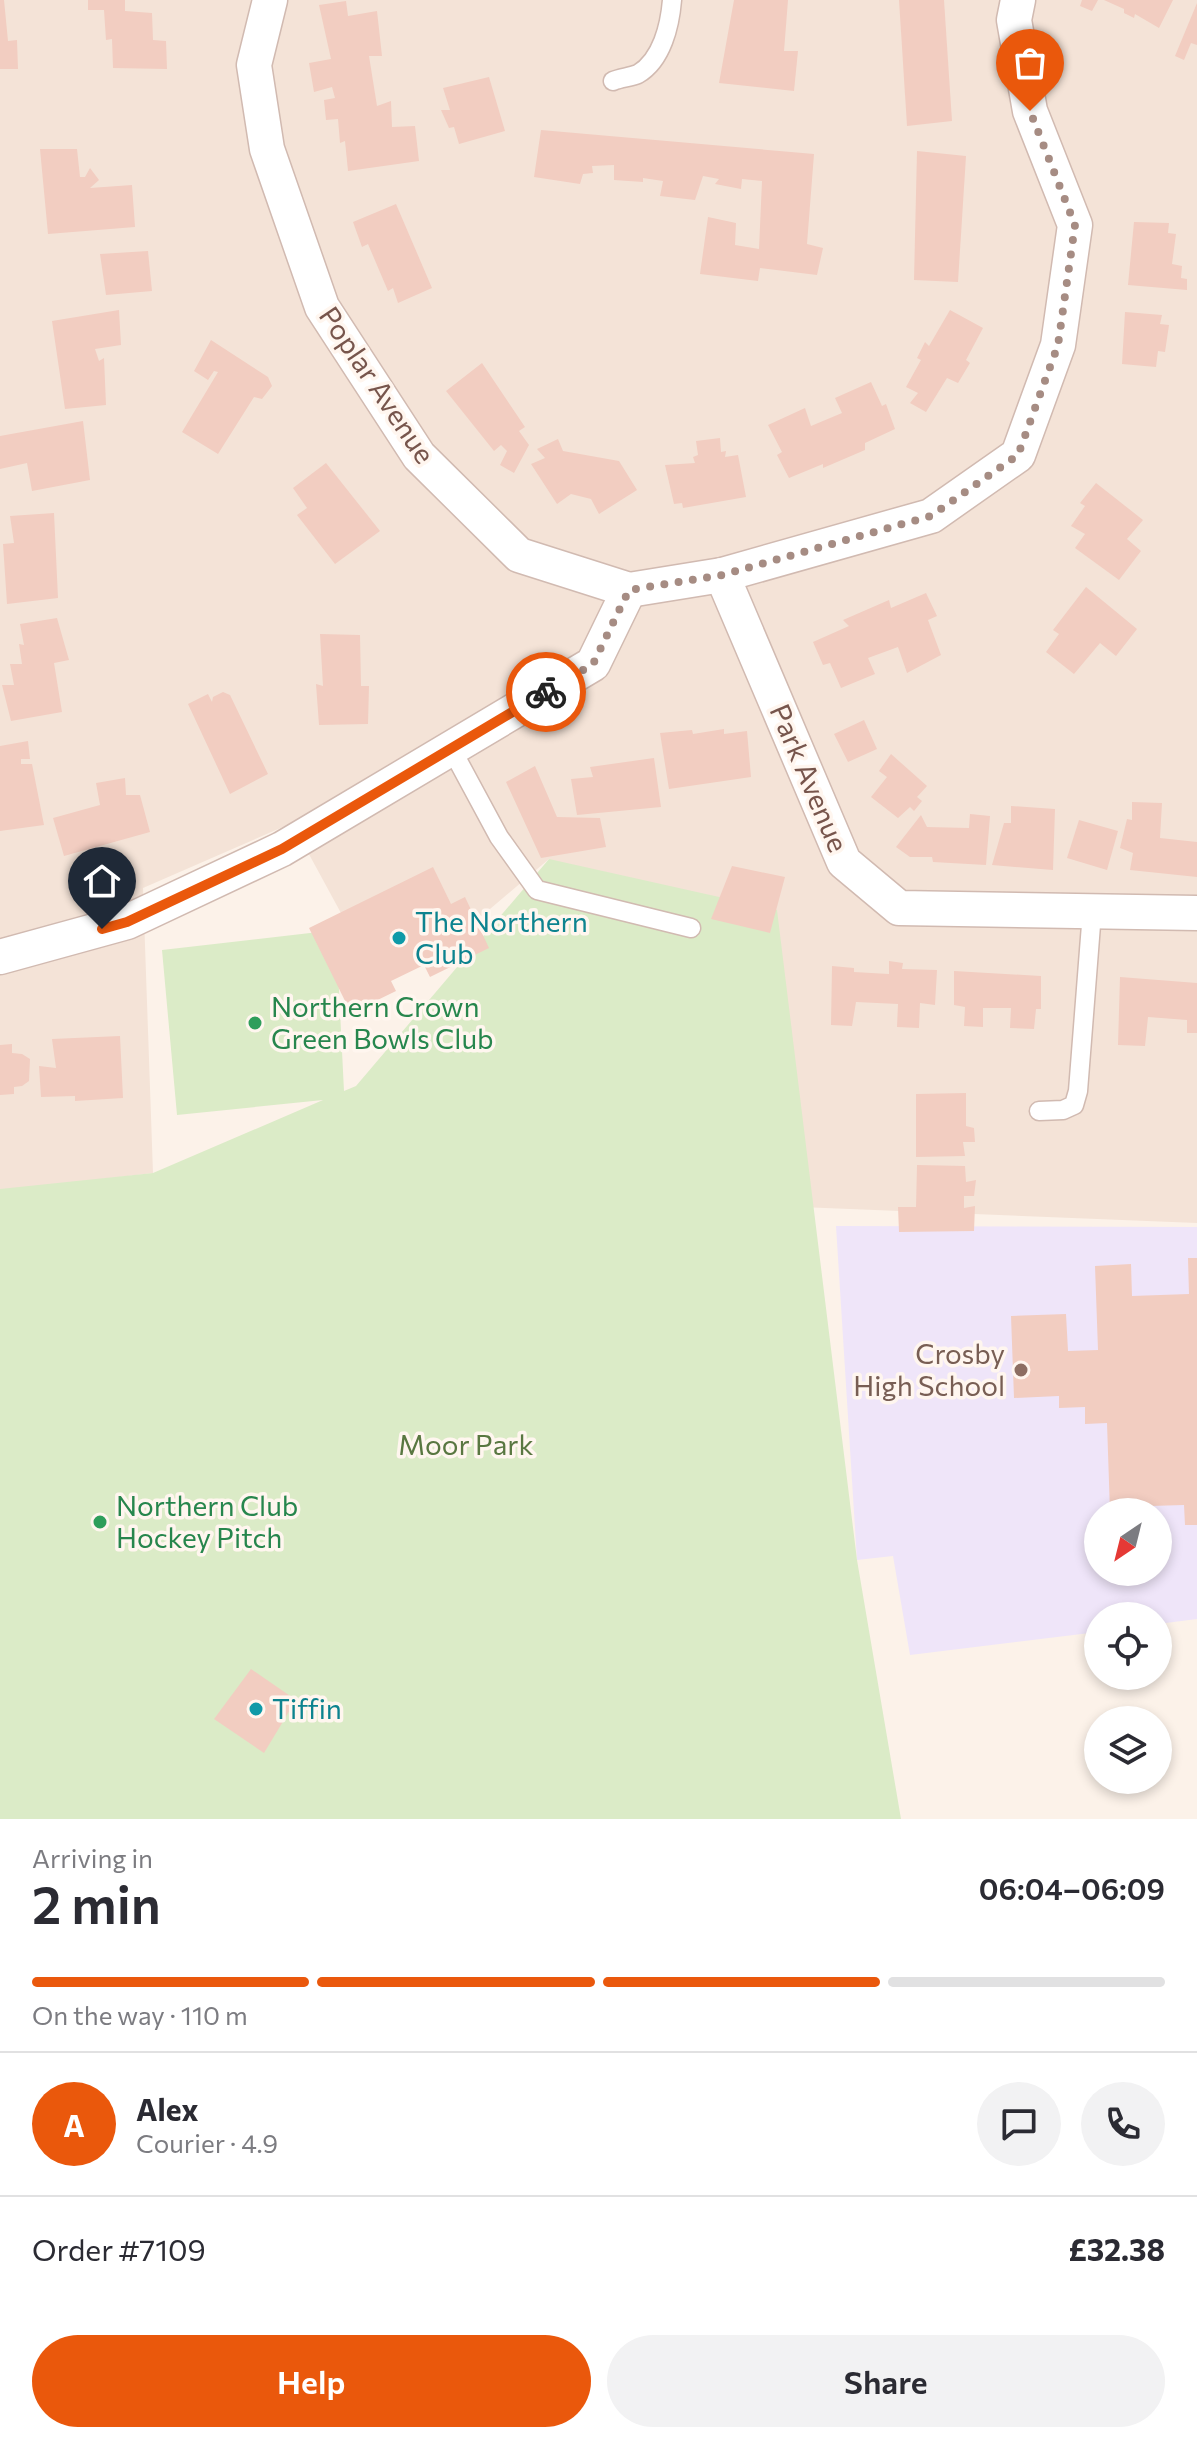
<!DOCTYPE html>
<html lang="en">
<head>
<meta charset="utf-8">
<style>
  :root { --surface:#fff; --page:#f2f2f3; --text:#2b2b33; --muted:#7c7c81; --line:#e1e1e2; --accent:#ea580c }
  body { margin:0; font-family:Commissioner,sans-serif; background:var(--page); color:var(--text); height:100vh; display:flex; flex-direction:column; font-size:30px; white-space:nowrap }
  * { box-sizing:border-box; margin:0 }
  p { font-size:26px; color:var(--muted) }
  .icon { flex:none; width:44px; height:44px; fill:none; stroke:currentColor; stroke-width:2; stroke-linecap:round; stroke-linejoin:round }
  .map { position:relative; height:1819px; overflow:hidden }
  .sheet { display:flex; flex-direction:column; background:var(--surface); flex:1 }
  .sheet>* { flex:none }
  .needle { width:52px; rotate:215deg }
  .fabs { position:absolute; left:1084px; top:1498px; display:grid; gap:16px }
  .fabs a { display:grid; place-items:center; width:88px; height:88px; border-radius:50%; background:var(--surface); box-shadow:0 4px 12px #0003; font-size:40px }
  .pin { position:absolute; display:grid; place-items:center; width:68px; height:68px; color:#fff; margin:-82px -34px; border-radius:50% 50% 50% 0; rotate:-45deg; box-shadow:0 0 8px #0007 }
  .pin .icon { rotate:45deg }
  .courier { position:absolute; display:grid; place-items:center; width:80px; height:80px; margin:-40px; border:6px solid #ea580c; border-radius:50%; background:#fff; color:#222; box-shadow:0 2px 10px #0007 }
  .overview em { font-style:normal; font-weight:600 }
  .overview div { display:flex; flex-direction:column-reverse }
  .overview { display:flex; align-items:center; justify-content:space-between; height:136px; padding:0 32px }
  h1 { font-size:52px; font-weight:600; line-height:60px }
  .bar { display:grid; grid-template-columns:repeat(4,1fr); gap:12px 8px; align-content:center; height:96px; padding:0 32px }
  .bar i { height:10px; border-radius:6px; background:var(--line) }
  .bar .current { background:var(--accent) }
  .bar p { grid-column:span 4 }
  .line { display:flex; align-items:center; gap:20px; padding:0 32px; border-top:2px solid var(--line) }
  .line div { flex:1 }
  .round { display:grid; place-items:center; flex:none; width:84px; height:84px; border-radius:42px; background:var(--page) }
  .primary-button { display:flex; gap:16px; margin-top:auto; padding:16px 32px }
  .primary-button a { flex:1; height:92px; border-radius:48px; background:var(--accent); color:#fff; font-size:32px; font-weight:600; line-height:92px; text-align:center }
  .primary-button a+a { background:var(--page); color:var(--text) }
  .map>svg:first-child { display:block }
</style>
</head>
<body>
<div class="map">
<svg width="1197" height="1819" viewBox="0 0 1197 1819">
  <rect width="100%" height="100%" fill="#fcf2e9"/>
  <polygon fill="#f4e3d7" points="0,0 1197,0 1197,1223 800,1207 549,859 424,965 360,948 292,823 143,888 153,1173 0,1191"/>
  <path fill="#efe5f9" fill-rule="evenodd" d="M836 1226 1197 1227V1619L1158 1624V1616H1098V1632L910 1655 893 1556 857 1560ZM1098 1512H1158V1572H1098Z"/>
  <polygon fill="#dbebc7" points="549,859 777,910 857,1560 901,1819 0,1819 0,1189 153,1173 323,1100 177,1115 162,950 336,930 344,1091 356,1086"/>
  <g fill="#f2cdc1">
    <polygon points="0,0 4,0 8,41 17,40 18,69 0,69"/>
    <polygon points="88,0 125,0 125,11 152,13 153,40 166,41 167,69 113,68 112,39 106,40 104,10 88,10"/>
    <polygon points="734,0 788,0 784,51 798,51 794,91 719,83"/>
    <polygon points="899,0 944,0 952,121 907,126"/>
    <polygon points="1082,0 1098,0 1092,11 1080,6"/>
    <polygon points="1104,0 1173,0 1159,28 1135,14 1134,18 1124,13 1124,9"/>
    <polygon points="346,1 348,16 377,11 382,56 369,56 377,106 391,101 392,127 415,126 419,161 348,171 345,141 340,143 338,119 326,120 324,100 335,98 332,87 314,92 309,63 331,59 319,5"/>
    <polygon points="1197,3 1197,45 1191,43 1184,60 1175,56"/>
    <polygon points="489,77 505,131 459,144 454,127 449,128 441,110 450,110 443,88"/>
    <polygon points="541,130 814,154 807,244 823,248 817,275 760,268 758,281 700,274 708,217 736,223 735,245 759,249 762,181 742,179 741,189 715,184 719,179 703,176 695,200 660,196 663,181 643,178 643,182 614,180 614,165 592,166 593,173 583,174 580,184 534,177"/>
    <polygon points="40,149 77,149 80,177 85,177 90,168 99,180 90,188 132,185 135,227 48,234"/>
    <polygon points="917,151 966,156 958,282 914,280"/>
    <polygon points="396,204 432,288 398,303 393,288 388,291 368,244 362,247 353,222"/>
    <polygon points="1134,222 1169,223 1168,233 1176,234 1172,264 1182,266 1181,278 1187,279 1187,290 1128,285"/>
    <polygon points="148,251 152,291 106,295 100,254"/>
    <polygon points="119,310 121,345 95,349 99,361 104,358 106,405 65,409 52,321"/>
    <polygon points="950,310 983,328 966,360 970,363 958,383 947,378 926,412 910,403 918,393 906,387 921,360 917,358 925,342 929,346"/>
    <polygon points="1125,312 1162,315 1160,324 1169,325 1165,352 1158,351 1156,367 1122,364"/>
    <polygon points="211,340 268,377 272,386 262,399 254,397 218,454 182,432 218,372 214,371 208,380 194,371"/>
    <polygon points="482,363 525,427 519,431 529,445 514,473 500,465 507,451 501,445 494,451 446,391"/>
    <polygon points="871,382 882,406 886,404 895,429 865,443 865,450 823,468 823,464 789,478 777,455 782,452 768,425 805,408 811,426 842,413 835,398"/>
    <polygon points="83,421 90,480 32,491 27,463 0,469 0,436"/>
    <polygon points="720,438 721,452 726,451 725,457 738,455 746,497 683,508 682,503 674,504 665,465 695,463 693,457 698,455 696,441"/>
    <polygon points="558,439 563,451 619,461 637,490 599,514 591,499 571,494 557,504 531,464 545,458 537,449"/>
    <polygon points="326,463 380,531 335,564 297,515 307,508 293,488"/>
    <polygon points="1096,483 1143,520 1127,539 1141,551 1119,580 1075,548 1085,534 1071,526 1085,506 1080,503"/>
    <polygon points="54,513 58,598 7,604 3,544 14,543 10,516"/>
    <polygon points="1086,587 1137,629 1116,656 1100,643 1074,674 1046,652 1059,634 1053,630"/>
    <polygon points="926,593 937,616 928,620 941,655 907,673 898,647 868,658 875,674 841,688 830,663 823,665 813,642 849,626 843,620 889,600 891,608"/>
    <polygon points="57,618 69,660 54,663 62,712 11,721 2,685 14,685 10,664 22,664 19,644 24,645 20,624"/>
    <polygon points="320,634 360,635 361,686 369,686 368,724 319,725 316,684 323,686"/>
    <polygon points="223,692 230,695 268,774 230,794 188,704 208,694 212,702 213,697"/>
    <polygon points="864,720 877,749 848,762 834,734"/>
    <polygon points="724,729 724,734 747,731 751,777 669,789 660,733 692,730 693,734"/>
    <polygon points="28,741 30,759 21,759 21,764 32,764 44,825 0,831 0,746"/>
    <polygon points="891,754 927,786 917,797 922,801 914,811 910,807 898,818 871,797 887,777 879,771"/>
    <polygon points="654,758 661,807 577,815 571,779 593,777 590,767"/>
    <polygon points="535,766 557,817 600,818 606,847 541,858 506,782"/>
    <polygon points="125,778 126,795 140,795 150,832 64,856 53,818 100,805 96,783"/>
    <polygon points="1132,802 1162,803 1160,838 1197,842 1197,877 1130,870 1133,853 1120,848 1127,819 1132,820"/>
    <polygon points="1011,806 1055,809 1053,870 992,865 1004,823 1011,823"/>
    <polygon points="970,814 990,816 986,865 933,862 932,857 910,857 896,847 921,815 927,827 969,828"/>
    <polygon points="1079,820 1118,831 1107,870 1067,858"/>
    <polygon points="732,866 785,877 770,933 711,919"/>
    <polygon points="433,867 451,904 465,897 489,948 430,977 424,965 391,981 396,991 351,1013 309,928"/>
    <polygon points="889,961 903,963 902,969 937,970 935,1005 920,1003 919,1028 897,1027 898,1004 856,1002 852,1026 831,1025 832,966 854,968 854,972 889,974"/>
    <polygon points="954,971 1041,976 1041,1009 1036,1009 1034,1029 1010,1028 1011,1008 983,1008 983,1027 964,1026 965,1007 954,1005"/>
    <polygon points="1120,977 1197,983 1197,1033 1187,1033 1187,1020 1148,1017 1145,1046 1118,1045"/>
    <polygon points="120,1036 123,1098 75,1101 75,1096 41,1097 39,1066 56,1068 52,1039"/>
    <polygon points="12,1044 12,1053 22,1054 30,1059 29,1081 22,1086 14,1087 14,1094 0,1095 0,1045"/>
    <polygon points="966,1093 966,1126 974,1128 975,1142 963,1142 965,1156 916,1157 916,1094"/>
    <polygon points="917,1165 965,1166 966,1182 976,1180 974,1196 964,1196 964,1208 975,1206 974,1231 899,1232 898,1207 916,1207"/>
    <polygon points="1188,1258 1197,1258 1197,1525 1185,1525 1184,1505 1150,1506 1150,1512 1110,1512 1107,1423 1085,1424 1085,1407 1059,1408 1059,1396 1014,1398 1011,1316 1066,1314 1068,1351 1098,1350 1095,1266 1131,1264 1132,1296 1189,1294"/>
    <polygon points="251,1669 296,1700 264,1753 214,1719"/>
  </g>
  <g fill="none" stroke-linecap="round" stroke-linejoin="round">
    <g stroke="#d1bab1" stroke-width="21">
      <g id="lane">
        <path d="M613 81C620 78 631 77 638 74 662 60 670 25 672 0"/>
        <polyline points="451,748 499,837 537,890 691,928"/>
        <polyline points="1039,1111 1063,1110 1074,1105 1078,1091 1092,912"/>
      </g>
    </g>
    <g stroke="#d1bab1" stroke-width="37">
      <g id="street">
        <polyline points="270,0 254,65 267,149 322,307 419,456 519,555 629,590 722,575 931,516 1018,455 1058,345 1075,225 1030,111 1014,20 1018,0"/>
        <polyline points="722,575 844,862 899,908 1197,913"/>
        <polyline points="0,957 127,922 282,849 593,664 629,590"/>
      </g>
    </g>
    <use href="#lane" stroke="#fff" stroke-width="18"/>
    <use href="#street" stroke="#fff" stroke-width="34"/>
  </g>
  <g fill="none" stroke-linecap="round" stroke-linejoin="round">
    <polyline stroke="#a68c83" stroke-width="8" stroke-dasharray="0 14.4" points="546,692 593,664 629,590 722,575 931,516 1018,455 1058,345 1075,225 1030,111"/>
    <polyline stroke="#ea580c" stroke-width="10" points="102,929 127,922 282,849 546,692"/>
  </g>
  <g fill="#0f9aa8" stroke="#fff6ef" stroke-width="3">
    <circle cx="399" cy="938" r="8"/>
    <circle cx="256" cy="1709" r="8"/>
  </g>
  <g fill="#2e9e5b" stroke="#fff6ef" stroke-width="3">
    <circle cx="255" cy="1023" r="8"/>
    <circle cx="100" cy="1522" r="8"/>
  </g>
  <circle fill="#8d6e63" stroke="#fff6ef" stroke-width="3" cx="1021" cy="1370" r="8"/>
  <g text-anchor="middle" stroke-width="7" stroke-linejoin="round" paint-order="stroke">
    <g font-size="28" fill="#77554c" stroke="#fff6ef">
      <text transform="translate(377 385) rotate(56)" y="10">Poplar Avenue</text>
      <text transform="translate(809 778) rotate(67)" y="10">Park Avenue</text>
    </g>
    <g font-size="28" fill="#0d838f" stroke="#fff6ef" text-anchor="start">
      <text x="415" y="932">The Northern<tspan x="415" dy="32">Club</tspan></text>
      <text x="272" y="1719">Tiffin</text>
    </g>
    <g font-size="28" fill="#27864d" stroke="#fff6ef" text-anchor="start">
      <text x="271" y="1017">Northern Crown<tspan x="271" dy="32">Green Bowls Club</tspan></text>
      <text x="116" y="1516">Northern Club<tspan x="116" dy="32">Hockey Pitch</tspan></text>
    </g>
    <g font-size="28" fill="#785e54" stroke="#fff6ef" text-anchor="end">
      <text x="1005" y="1364">Crosby<tspan x="1005" dy="32">High School</tspan></text>
    </g>
    <g font-size="28" fill="#597741" stroke="#fff6ef">
      <text x="466" y="1455">Moor Park</text>
    </g>
  </g>
</svg>
<div class="fabs">
<a><svg class="needle" viewBox="-14 -14 28 28"><path d="M0-13l5 13h-10z" fill="#e53935"/><path d="M0 13l5-13h-10z" fill="#7c7c81"/></svg></a>
<a><svg class="icon" aria-label="locate" viewBox="0 0 24 24"><circle cx="12" cy="12" r="6"/><path d="M12 2v4M12 18v4M2 12h4M18 12h4"/></svg></a>
<a><svg class="icon" aria-label="layers" viewBox="0 0 24 24"><path d="M12 4l9 5-9 5-9-5zM3 14l9 5 9-5"/></svg></a>
</div>
<div class="pin" style="left:1030px;top:111px;background:#ea580c"><svg class="icon" aria-label="bag" viewBox="0 0 24 24"><path d="M5 8h14l-1 12H6zM9 8a3 3 0 0 1 6 0"/></svg></div>
<div class="pin" style="left:102px;top:929px;background:#1f2937"><svg class="icon" aria-label="home" viewBox="0 0 24 24"><path d="M3 11l9-7 9 7M6 9v11h12V9"/></svg></div>
<div class="courier" style="left:546px;top:692px"><svg class="icon" aria-label="bike" viewBox="0 0 24 24"><circle cx="6" cy="16" r="4"/><circle cx="18" cy="16" r="4"/><path d="M6 16l4-8h5l3 8M10 8l3 8H6M13 5h3"/></svg></div>
</div>
<section class="sheet">
<div class="overview"><div><h1>2 min</h1><p>Arriving in</p></div><em>06:04–06:09</em></div>
<div class="bar"><i class="current"></i><i class="current"></i><i class="current"></i><i></i><p>On the way · 110 m</p></div>
<div class="line" style="height:144px"><b class="round" style="background:var(--accent);color:#fff">A</b><div><b>Alex</b><p>Courier · 4.9</p></div><a class="round"><svg class="icon" aria-label="chat" viewBox="0 0 24 24"><path d="M4 5h16v11H9l-5 4z"/></svg></a><a class="round"><svg class="icon" aria-label="phone" viewBox="0 0 24 24"><path d="M5 4h4l2 5-3 2q2 4 5 5l2-3 5 2v4C11 20 4 13 5 4z"/></svg></a></div>
<div class="line" style="height:104px"><div>Order #7109</div><b>£32.38</b></div>
<div class="primary-button"><a>Help</a><a>Share</a></div>
</section>
</body>
</html>
